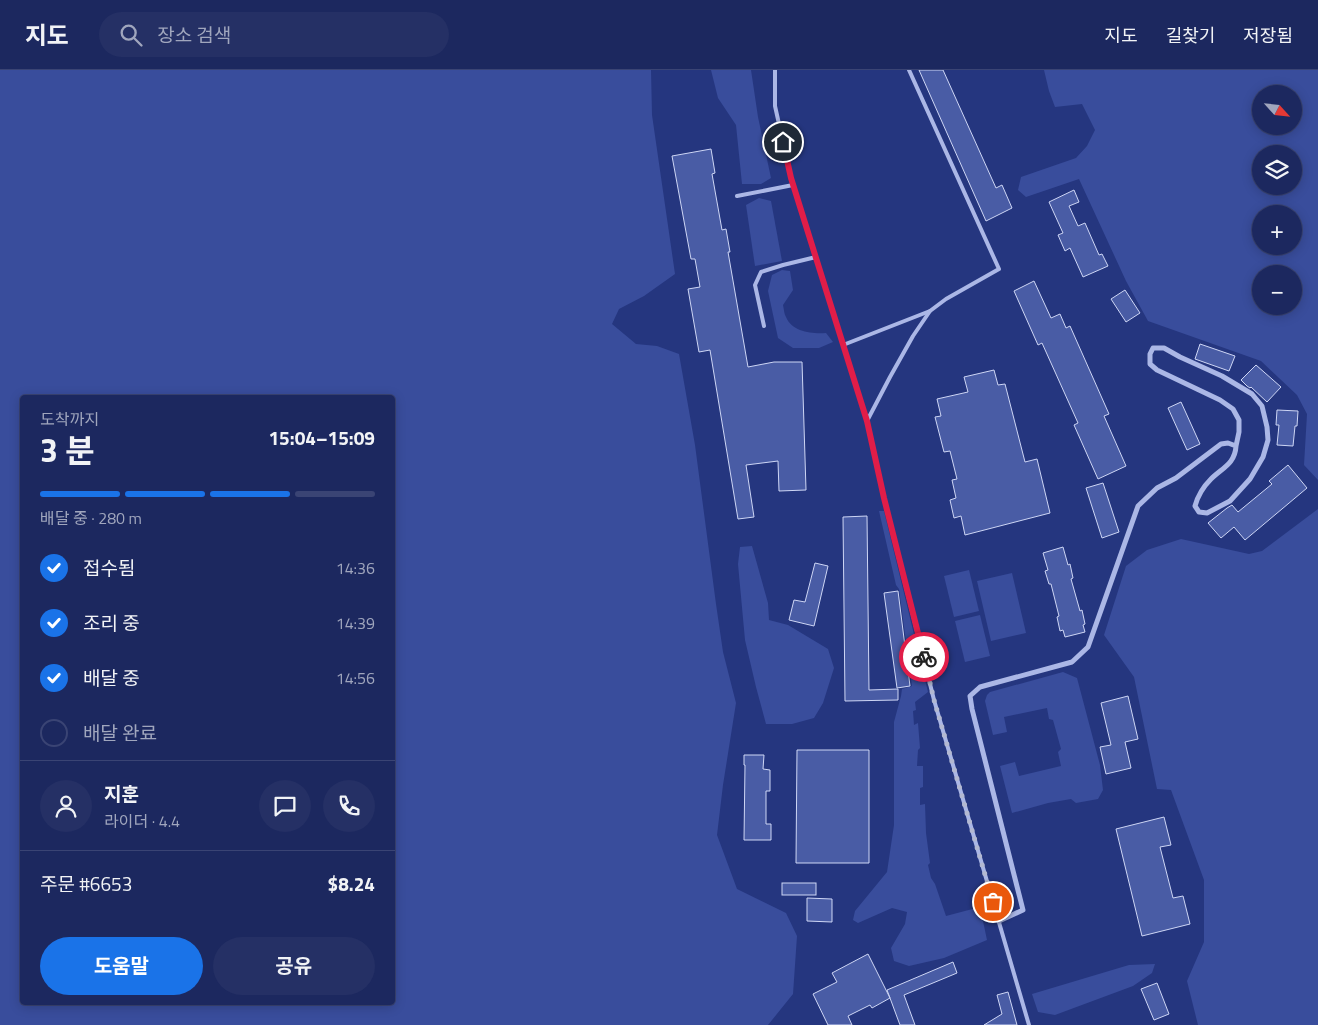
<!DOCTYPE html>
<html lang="ko">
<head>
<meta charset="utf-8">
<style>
  :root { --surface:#1c285f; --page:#253065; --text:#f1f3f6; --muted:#a0a6bd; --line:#3a4474; --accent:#1a73e8 }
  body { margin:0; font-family:"Titillium Web","Noto Sans KR",sans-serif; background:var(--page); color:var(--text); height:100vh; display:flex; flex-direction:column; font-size:19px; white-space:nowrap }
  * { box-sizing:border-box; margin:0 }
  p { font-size:16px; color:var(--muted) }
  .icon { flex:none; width:28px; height:28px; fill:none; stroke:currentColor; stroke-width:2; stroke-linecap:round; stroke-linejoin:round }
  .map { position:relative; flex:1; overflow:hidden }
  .details { position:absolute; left:20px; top:325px; width:375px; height:610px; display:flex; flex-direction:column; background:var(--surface); border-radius:5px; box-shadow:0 2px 12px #0003,0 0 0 1px var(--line) }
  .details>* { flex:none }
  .needle { width:32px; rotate:117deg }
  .buttons { position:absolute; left:1252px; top:15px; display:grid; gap:10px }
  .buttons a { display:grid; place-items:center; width:50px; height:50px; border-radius:50%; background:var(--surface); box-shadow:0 2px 12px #0003,0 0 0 1px var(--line); font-size:25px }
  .pin { position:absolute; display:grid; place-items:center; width:42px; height:42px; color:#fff; margin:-21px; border:2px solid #fff; border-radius:50%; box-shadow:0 1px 5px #0007 }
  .courier { position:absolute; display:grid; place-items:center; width:50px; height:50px; margin:-25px; border:4px solid #e11d48; border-radius:50%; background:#fff; color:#222; box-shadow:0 1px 6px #0007 }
  .head em { font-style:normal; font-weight:700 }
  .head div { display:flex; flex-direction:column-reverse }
  .head { display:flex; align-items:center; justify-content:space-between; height:85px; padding:0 20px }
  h1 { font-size:32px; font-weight:700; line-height:38px }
  .bar { display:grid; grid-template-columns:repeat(4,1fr); gap:8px 5px; align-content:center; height:60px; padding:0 20px }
  .bar i { height:6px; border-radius:4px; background:var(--line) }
  .bar .active { background:var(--accent) }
  .bar p { grid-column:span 4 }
  .line { display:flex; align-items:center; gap:12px; padding:0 20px; border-top:1px solid var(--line) }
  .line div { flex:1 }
  .round { display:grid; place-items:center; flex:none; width:52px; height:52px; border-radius:26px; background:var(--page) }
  ol { padding:0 20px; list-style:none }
  li { display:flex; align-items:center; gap:15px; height:55px }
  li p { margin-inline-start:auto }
  li .icon { padding:5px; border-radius:50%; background:var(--accent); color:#fff; stroke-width:4 }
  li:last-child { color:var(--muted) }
  li i { width:28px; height:28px; border:2px solid var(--line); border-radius:50% }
  .button { display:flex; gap:10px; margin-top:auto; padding:10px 20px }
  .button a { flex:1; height:58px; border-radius:30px; background:var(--accent); color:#fff; font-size:20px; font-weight:700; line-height:58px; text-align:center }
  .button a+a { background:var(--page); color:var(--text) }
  header { display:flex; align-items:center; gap:30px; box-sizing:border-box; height:70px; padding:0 25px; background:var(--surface); border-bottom:1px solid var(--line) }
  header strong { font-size:24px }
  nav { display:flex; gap:28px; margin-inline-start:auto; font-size:18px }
  .search { width:350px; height:45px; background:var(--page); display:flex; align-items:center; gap:12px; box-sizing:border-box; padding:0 18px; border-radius:28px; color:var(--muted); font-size:19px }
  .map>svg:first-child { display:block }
</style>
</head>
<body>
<header>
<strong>지도</strong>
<div class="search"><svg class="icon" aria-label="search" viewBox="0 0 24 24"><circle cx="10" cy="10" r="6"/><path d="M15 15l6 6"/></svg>장소 검색</div>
<nav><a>지도</a><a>길찾기</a><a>저장됨</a></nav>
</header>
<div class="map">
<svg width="1318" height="955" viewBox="0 0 1318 955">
  <rect width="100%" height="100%" fill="#25367f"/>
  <g fill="#394d9c" fill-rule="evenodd">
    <path d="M0 0H651L652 45 675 204 644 226 619 239 612 254 636 274 657 276 679 284 695 375 716 534 723 582 736 633 723 715 717 765 737 819 786 843 797 866 793 924 768 955H0ZM22 328H392V932H22Z"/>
    <polygon points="711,0 751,0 758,47 771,108 761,114 742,114 736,55 718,28"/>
    <path d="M1044 0H1318V410L1304 395 1307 344 1297 325 1261 291 1148 251 1126 211 1079 109 1026 127 1018 120 1021 107 1076 88 1087 76 1095 60 1082 34 1055 37 1049 21ZM1261 24H1294V56H1261ZM1261 84H1294V116H1261ZM1261 144H1294V176H1261ZM1261 204H1294V236H1261Z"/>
    <polygon points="759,128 771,131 782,191 755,196 746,135"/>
    <path d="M782 200 790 201 793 220 783 235C784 239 784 244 786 247 792 262 812 264 826 263L833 272 819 278H793L778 268 768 221 772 205Z"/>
    <polygon points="1318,439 1318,955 1198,955 1187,911 1204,872 1204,810 1171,720 1157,719 1134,607 1104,565 1126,496 1147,480 1181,469 1249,484 1262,481"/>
    <polygon points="879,441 884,441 928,622 915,632 916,640 913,641 914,655 918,653 920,678 918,680 917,696 923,696 923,717 920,718 920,735 925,734 926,763 930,793 928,795 931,808 935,814 946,846 980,837 987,870 944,888 909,896 894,891 891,878 905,854 907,842 892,838 858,853 853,850 855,841 887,802 894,755 894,652 901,626 902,619 912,616 899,519 896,515"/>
    <polygon points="752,476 768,533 769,550 788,555 828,579 834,598 823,633 814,648 792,654 766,654 756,617 745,570 738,494 740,477"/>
    <polygon points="969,500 979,541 954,547 944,506"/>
    <polygon points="1012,503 1026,563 991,571 977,511"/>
    <polygon points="980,545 990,586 965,592 955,551"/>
    <polygon points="1063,602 1077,608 1100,695 1103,720 1098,729 1076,733 1071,729 1048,733 1012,743 1000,696 1015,692 1019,706 1061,696 1058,682 1061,679 1053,650 1049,649 1047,638 1004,647 1007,662 993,665 985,631 987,625 990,622"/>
    <polygon points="1155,894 1152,903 1133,916 1055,945 1038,942 1032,924 1129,895"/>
  </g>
  <g fill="#495ca5" stroke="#ced6f5">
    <polygon points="919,0 943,0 996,118 1002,115 1012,138 986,151"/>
    <polygon points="711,79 715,103 712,104 722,160 726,159 730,182 728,182 748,297 774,292 802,292 806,420 779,421 778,391 746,395 754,447 738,449 710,280 699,282 688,219 700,217 695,189 691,189 672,86"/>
    <polygon points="1074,120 1079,132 1069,136 1078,156 1085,153 1099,185 1102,184 1108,196 1083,207 1070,178 1065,181 1058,165 1063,163 1049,132"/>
    <polygon points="1034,211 1051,248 1060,244 1066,258 1070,256 1109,344 1104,346 1126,396 1098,409 1074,355 1078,353 1042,273 1038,275 1014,221"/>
    <polygon points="1125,220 1140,243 1126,252 1111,229"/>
    <polygon points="1200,274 1235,286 1229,301 1195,289"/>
    <polygon points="1256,295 1281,317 1267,332 1251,317 1250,318 1247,316 1241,310"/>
    <polygon points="994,300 998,315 1005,314 1025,392 1037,389 1050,443 965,465 961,446 954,448 950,430 956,428 952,410 957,409 950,381 944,382 935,347 941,346 937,329 968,322 964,307"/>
    <polygon points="1181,332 1200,374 1187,380 1168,338"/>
    <polygon points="1277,340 1298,341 1297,356 1295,356 1293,376 1277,375 1279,355 1276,355"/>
    <polygon points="1288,395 1307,418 1245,470 1234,457 1221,468 1208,453 1227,438 1232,435 1238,442 1272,414 1269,411"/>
    <polygon points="1103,413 1119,462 1102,468 1086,418"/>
    <polygon points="867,446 869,620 898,619 898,630 845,631 843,447"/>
    <polygon points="1063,477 1068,495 1070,494 1073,508 1071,509 1080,541 1082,540 1085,554 1083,555 1085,562 1065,567 1063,560 1060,561 1057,547 1059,546 1051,514 1049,514 1045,501 1048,500 1043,483"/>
    <polygon points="815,493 828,496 814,556 789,550 794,530 805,532"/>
    <polygon points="898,521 910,616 897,618 884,523"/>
    <polygon points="1128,626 1138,669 1125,672 1131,698 1106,704 1100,677 1111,675 1101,633"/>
    <polygon points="797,680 869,680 869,793 796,793"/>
    <polygon points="744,685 764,685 763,699 770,700 770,721 766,721 766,754 771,754 771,770 744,770 745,695 744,695"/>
    <polygon points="1164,747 1171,775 1160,777 1173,828 1183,826 1190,854 1142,866 1116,759"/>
    <rect x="782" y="813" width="34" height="12"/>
    <polygon points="807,828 832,829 832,852 807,851"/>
    <polygon points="868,884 890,928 887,920 953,892 957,903 904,925 915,955 900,955 890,928 872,938 870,935 848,946 852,955 828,955 813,924 837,912 832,903"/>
    <polygon points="1157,913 1169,944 1154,950 1141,919"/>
    <polygon points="1008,922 1017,955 984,955 1002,944 997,925"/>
  </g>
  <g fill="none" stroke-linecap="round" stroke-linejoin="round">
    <g stroke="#abb7e6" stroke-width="4">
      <polyline points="775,0 775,36 791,108 867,351 884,428 934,630 1029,955"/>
      <polyline points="737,126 793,115"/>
      <polyline points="764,256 755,215 761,202 783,195 816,187"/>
      <polyline points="843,275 930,241"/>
      <polyline points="867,351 890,307 913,266 930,241 946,229 999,199 909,0"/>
    </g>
    <path stroke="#abb7e6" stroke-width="5" d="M999 851 1023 840 972 639 970 626 980 617 1072 592 1088 577 1138 436 1157 418 1176 408 1221 374 1228 373 1236 376C1235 394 1222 398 1211 409 1202 418 1198 425 1195 436L1199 442 1207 443 1230 431 1250 409 1263 387 1268 370 1267 357 1262 336 1252 324 1222 306 1180 287 1164 278H1153L1150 284V294L1157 300 1220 330 1233 339 1239 350V362L1236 376"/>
  </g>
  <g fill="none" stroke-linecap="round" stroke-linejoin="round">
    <polyline stroke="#b3b9d2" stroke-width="5" stroke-dasharray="0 9" points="924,587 934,630 993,832"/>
    <polyline stroke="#e11d48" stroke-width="6" points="783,72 791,108 867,351 884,428 924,587"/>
  </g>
</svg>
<div class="buttons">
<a><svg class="needle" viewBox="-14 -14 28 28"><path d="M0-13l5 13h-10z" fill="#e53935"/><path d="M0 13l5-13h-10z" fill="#a0a6bd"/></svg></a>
<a><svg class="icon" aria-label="layers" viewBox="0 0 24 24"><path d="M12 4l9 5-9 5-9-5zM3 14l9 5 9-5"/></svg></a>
<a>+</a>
<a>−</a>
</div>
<div class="pin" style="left:993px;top:832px;background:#ea580c"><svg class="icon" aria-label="bag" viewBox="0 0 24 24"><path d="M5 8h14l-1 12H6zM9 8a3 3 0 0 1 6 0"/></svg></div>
<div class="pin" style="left:783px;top:72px;background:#1f2937"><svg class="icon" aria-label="home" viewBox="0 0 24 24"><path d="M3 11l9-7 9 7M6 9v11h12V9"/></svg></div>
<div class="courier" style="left:924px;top:587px"><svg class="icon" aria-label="bike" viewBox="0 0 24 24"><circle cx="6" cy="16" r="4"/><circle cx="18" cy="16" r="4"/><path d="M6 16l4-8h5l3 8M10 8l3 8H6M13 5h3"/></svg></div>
<section class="details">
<div class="head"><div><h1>3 분</h1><p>도착까지</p></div><em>15:04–15:09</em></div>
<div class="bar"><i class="active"></i><i class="active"></i><i class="active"></i><i></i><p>배달 중 · 280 m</p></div>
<ol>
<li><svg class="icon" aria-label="check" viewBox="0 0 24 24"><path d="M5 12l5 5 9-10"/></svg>접수됨<p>14:36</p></li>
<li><svg class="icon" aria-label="check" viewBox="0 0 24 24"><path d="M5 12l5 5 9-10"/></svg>조리 중<p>14:39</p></li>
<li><svg class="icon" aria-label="check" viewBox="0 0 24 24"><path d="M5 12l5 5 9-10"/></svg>배달 중<p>14:56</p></li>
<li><i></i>배달 완료</li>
</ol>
<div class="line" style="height:90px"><a class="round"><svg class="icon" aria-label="person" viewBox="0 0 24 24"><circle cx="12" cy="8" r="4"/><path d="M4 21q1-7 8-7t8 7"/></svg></a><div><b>지훈</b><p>라이더 · 4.4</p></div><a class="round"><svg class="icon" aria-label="chat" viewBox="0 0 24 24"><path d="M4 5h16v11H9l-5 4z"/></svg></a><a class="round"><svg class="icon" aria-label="phone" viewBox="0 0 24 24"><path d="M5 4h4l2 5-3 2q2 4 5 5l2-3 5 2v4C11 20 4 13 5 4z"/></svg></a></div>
<div class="line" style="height:65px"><div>주문 #6653</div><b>$8.24</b></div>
<div class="button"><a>도움말</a><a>공유</a></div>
</section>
</div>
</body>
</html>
